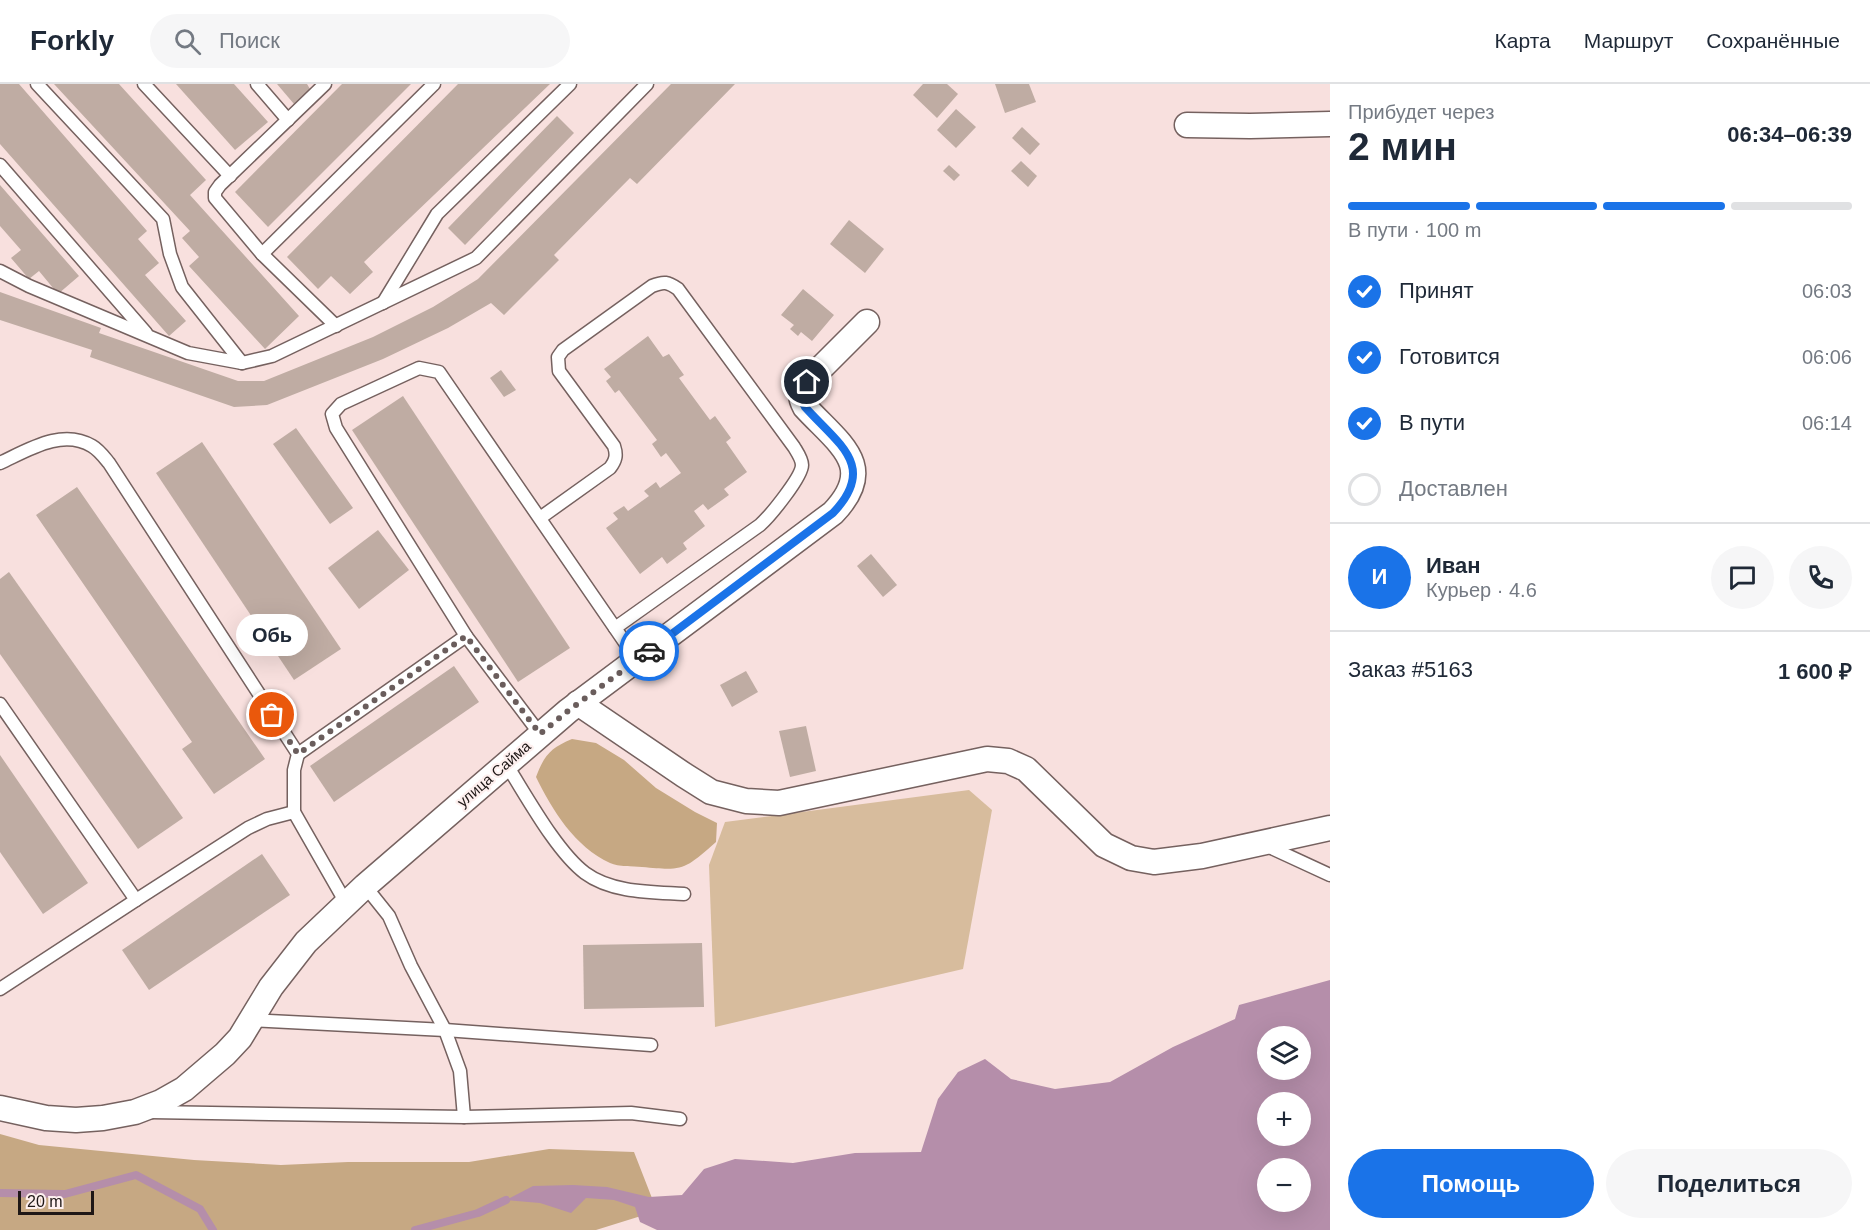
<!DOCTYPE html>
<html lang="ru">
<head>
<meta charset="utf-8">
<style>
  :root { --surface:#fff; --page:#f6f6f7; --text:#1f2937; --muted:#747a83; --line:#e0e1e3; --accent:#1a73e8 }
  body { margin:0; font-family:Helvetica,sans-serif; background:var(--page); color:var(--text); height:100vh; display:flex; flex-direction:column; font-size:22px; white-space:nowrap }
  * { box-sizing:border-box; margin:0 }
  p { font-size:20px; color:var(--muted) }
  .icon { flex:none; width:33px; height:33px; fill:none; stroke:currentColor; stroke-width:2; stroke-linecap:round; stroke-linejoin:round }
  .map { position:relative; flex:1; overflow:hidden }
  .side { display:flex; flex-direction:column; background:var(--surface); width:540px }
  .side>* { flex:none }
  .fabs { position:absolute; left:1257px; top:942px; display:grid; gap:12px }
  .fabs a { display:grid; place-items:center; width:54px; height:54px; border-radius:50%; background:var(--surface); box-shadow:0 6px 24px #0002; font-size:30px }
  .scale { position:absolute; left:18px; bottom:15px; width:76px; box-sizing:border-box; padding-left:6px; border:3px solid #1e1716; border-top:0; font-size:16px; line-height:21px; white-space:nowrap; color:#1e1716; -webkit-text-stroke:4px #fef0ef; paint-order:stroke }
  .pin { position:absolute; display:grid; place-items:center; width:51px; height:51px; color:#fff; margin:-26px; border:3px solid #fff; border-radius:50%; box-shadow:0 2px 6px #0007 }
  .courier { position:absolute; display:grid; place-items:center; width:60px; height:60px; margin:-30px; border:4px solid #1a73e8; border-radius:50%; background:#fff; color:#222; box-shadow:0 2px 8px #0007 }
  .bubble { position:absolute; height:42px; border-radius:21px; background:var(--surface); box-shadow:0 6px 24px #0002; font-size:20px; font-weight:700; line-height:42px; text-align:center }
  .head em { font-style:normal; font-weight:700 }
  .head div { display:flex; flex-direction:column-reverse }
  .head { display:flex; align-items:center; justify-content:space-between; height:102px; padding:0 18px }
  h1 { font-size:39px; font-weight:700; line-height:45px }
  .bar { display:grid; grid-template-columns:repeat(4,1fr); gap:9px 6px; align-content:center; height:72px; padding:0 18px }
  .bar i { height:8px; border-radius:4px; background:var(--line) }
  .bar .on { background:var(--accent) }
  .bar p { grid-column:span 4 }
  .line { display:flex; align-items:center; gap:15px; padding:0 18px; border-top:2px solid var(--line) }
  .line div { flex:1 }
  .round { display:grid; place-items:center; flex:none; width:63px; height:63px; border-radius:32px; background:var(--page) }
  ol { padding:0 18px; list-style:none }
  li { display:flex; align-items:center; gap:18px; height:66px }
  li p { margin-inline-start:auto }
  li .icon { padding:6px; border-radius:50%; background:var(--accent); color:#fff; stroke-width:4 }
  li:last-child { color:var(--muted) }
  li i { width:33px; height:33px; border:3px solid var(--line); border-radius:50% }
  .cta { display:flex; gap:12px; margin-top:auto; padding:12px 18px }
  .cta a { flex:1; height:69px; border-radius:36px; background:var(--accent); color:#fff; font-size:24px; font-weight:700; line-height:69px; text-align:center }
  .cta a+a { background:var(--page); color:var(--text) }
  header { display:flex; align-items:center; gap:36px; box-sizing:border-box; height:84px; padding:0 30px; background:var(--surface); border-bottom:2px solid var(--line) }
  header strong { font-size:28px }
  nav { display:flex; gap:33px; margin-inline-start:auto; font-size:21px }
  .search { width:420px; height:54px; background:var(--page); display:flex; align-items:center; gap:15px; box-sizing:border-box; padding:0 21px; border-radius:33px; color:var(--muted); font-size:22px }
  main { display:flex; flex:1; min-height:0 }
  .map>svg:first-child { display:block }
</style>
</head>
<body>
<header>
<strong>Forkly</strong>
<div class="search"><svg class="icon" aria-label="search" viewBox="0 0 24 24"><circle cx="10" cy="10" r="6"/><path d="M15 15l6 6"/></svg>Поиск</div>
<nav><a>Карта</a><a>Маршрут</a><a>Сохранённые</a></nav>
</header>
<main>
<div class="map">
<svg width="1330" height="1146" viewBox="0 0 1330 1146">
  <rect width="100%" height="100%" fill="#f8e0de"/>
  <polygon fill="#d7bc9d" points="969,706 992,726 963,885 715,943 709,781 725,738"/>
  <g fill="#c6a883">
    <path d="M572 655 596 659 624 676 656 704 695 728 717 739 716 758C684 786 684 787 642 783 632 782 619 783 610 779 575 763 552 726 536 693 544 672 550 664 572 655Z"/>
    <polygon points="0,1050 39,1061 194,1076 281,1081 348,1078 469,1078 549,1065 634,1068 657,1127 596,1146 0,1146"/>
  </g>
  <path fill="#b58eaa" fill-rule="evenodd" d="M1330 896V1146H657L640 1138 635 1123 614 1116 586 1114 571 1129 540 1119 506 1116 533 1102 573 1101 607 1103 649 1113 682 1111 704 1085 735 1075 793 1079 855 1069 921 1068 938 1015 958 988 985 975 1011 995 1055 1005 1110 998 1173 963 1235 935 1239 921ZM1268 952H1300V986H1268ZM1268 1018H1300V1052H1268ZM1268 1084H1300V1118H1268Z"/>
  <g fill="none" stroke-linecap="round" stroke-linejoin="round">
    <g stroke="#b58eaa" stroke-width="8">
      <polyline points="0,1109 65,1110 136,1091 200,1125 213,1146"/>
      <polyline points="415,1146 478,1129 506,1116"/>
    </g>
  </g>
  <g fill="#bfaca3">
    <polygon points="0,0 19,0 147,147 138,155 159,179 145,191 186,237 169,252 0,60"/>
    <polygon points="54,0 119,0 206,96 190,111 299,232 265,265 189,182 199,173 182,154 190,147"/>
    <polygon points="176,0 234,0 268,38 235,66"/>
    <polygon points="277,0 307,0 310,5 294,20"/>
    <polygon points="342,0 411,0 268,143 235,108"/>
    <polygon points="458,0 550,0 364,178 373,188 350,210 331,192 318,205 287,173"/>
    <polygon points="671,0 735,0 637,100 630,94 554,171 559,176 504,231 491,219 448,244 383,275 267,321 234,323 90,273 92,266 0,236 0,208 101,244 99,249 238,297 264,297 373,253 433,223 478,195"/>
    <polygon points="923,0 947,0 958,10 937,34 913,11"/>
    <polygon points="995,0 1029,0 1036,18 1005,29"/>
    <polygon points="956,25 976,43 956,64 937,46"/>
    <polygon points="557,32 574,49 465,161 448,144"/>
    <polygon points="1022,43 1040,60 1030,71 1012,54"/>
    <polygon points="1021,77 1037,92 1028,103 1011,87"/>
    <polygon points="949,81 960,91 954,97 943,87"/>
    <polygon points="0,101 79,192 58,210 39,187 29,195 11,174 21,166 0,142"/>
    <polygon points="849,136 884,165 865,189 830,160"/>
    <polygon points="803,205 834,231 812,257 801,248 798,252 790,245 794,241 781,231"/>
    <polygon points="648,252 663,273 669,270 684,291 679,294 710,336 715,332 731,354 726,358 747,388 724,405 729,411 708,426 703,420 694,427 705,442 683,459 687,465 667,480 662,473 640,490 606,444 618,435 613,429 624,422 628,427 649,412 644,407 656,398 660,404 681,389 666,369 661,373 652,360 657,356 619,306 615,309 606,297 611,293 604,285"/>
    <polygon points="501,286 516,306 504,313 490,294"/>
    <polygon points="403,312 570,564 518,598 352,346"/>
    <polygon points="296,344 353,424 330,440 273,360"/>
    <polygon points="202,358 341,565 294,596 156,389"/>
    <polygon points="77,403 265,675 214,710 182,665 192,658 36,431"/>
    <polygon points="378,446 409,486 359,525 328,484"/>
    <polygon points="871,470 897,501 883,513 857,482"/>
    <polygon points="9,488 183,734 138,765 0,570 0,495"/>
    <polygon points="454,582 479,618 334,718 310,682"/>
    <polygon points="746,587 758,608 732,623 720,601"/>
    <polygon points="806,642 816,687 790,693 779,647"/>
    <polygon points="0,671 88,799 43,830 0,768"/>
    <polygon points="262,770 290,811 149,906 122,866"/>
    <polygon points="702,859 704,923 584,925 583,861"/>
  </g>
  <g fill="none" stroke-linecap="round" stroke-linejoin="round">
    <g stroke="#75615f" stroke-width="15">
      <g id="lane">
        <polyline points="37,0 163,135 170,170 182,203 242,279"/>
        <polyline points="144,0 230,92"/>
        <polyline points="257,0 288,36"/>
        <polyline points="325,0 220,101 215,108 215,114 262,170 336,242"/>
        <polyline points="0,81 146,249"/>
        <polyline points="262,170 434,0"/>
        <polyline points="0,187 29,202 188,269 242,279 272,272 476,174 647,0"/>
        <polyline points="383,219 437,130 570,0"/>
        <path d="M0 379C28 366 62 344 92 362 99 366 104 373 109 379L298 670 294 686V728L346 819"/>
        <path d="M540 434 610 384C616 376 617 371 614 362L559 287 558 273 563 266 652 202C664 197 668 198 678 205L794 363C797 368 802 375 802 381 802 393 770 432 760 441L615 544"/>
        <polyline points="466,552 336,344 332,330 341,320 419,284 439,288 637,576"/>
        <polyline points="0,620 136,816 0,905"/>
        <polyline points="298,670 466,552 540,650"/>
        <path d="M506 680C526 711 556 767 585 789 612 809 652 808 684 810"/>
        <polyline points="1265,761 1330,791"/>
        <polyline points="365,802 389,832 411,882 445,946 460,987 464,1033"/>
        <polyline points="136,816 248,744 267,735 294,728"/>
        <polyline points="251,936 445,946 651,961"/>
        <polyline points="151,1028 464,1033 631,1029 680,1035"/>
      </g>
    </g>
    <g stroke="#75615f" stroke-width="27">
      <g id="street">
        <polyline points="1187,41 1250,42 1330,40"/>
        <polyline points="578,619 684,691 711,708 746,717 779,719 987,675 1008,677 1026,685 1104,761 1131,774 1154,778 1202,772 1330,744"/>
        <path d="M0 1024 46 1034 76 1036 103 1034 135 1028 161 1018 184 1005 225 970 240 954 271 903 306 858 365 802 568 627 833 429C878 382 839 360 805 323 799 312 800 308 807 298L867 238"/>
      </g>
    </g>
    <use href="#lane" stroke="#fff" stroke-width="12"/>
    <use href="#street" stroke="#fff" stroke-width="24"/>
  </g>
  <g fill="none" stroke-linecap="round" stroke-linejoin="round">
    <polyline stroke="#6a5d5c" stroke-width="6" stroke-dasharray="0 10.8" points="272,631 298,670 466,552 540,650 568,627 649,567"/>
    <path stroke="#1a73e8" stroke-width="8" d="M649 567 833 429C878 382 838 360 805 323 799 312 800 308 807 298"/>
  </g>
  <g text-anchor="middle" stroke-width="4.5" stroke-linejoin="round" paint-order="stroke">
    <g font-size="15" fill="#1e1716" stroke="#fef0ef">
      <text transform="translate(494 690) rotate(-41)" y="5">улица Сайма</text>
    </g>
  </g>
</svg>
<div class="fabs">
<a><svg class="icon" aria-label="layers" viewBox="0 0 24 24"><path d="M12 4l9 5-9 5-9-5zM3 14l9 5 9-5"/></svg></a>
<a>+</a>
<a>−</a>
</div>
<div class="scale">20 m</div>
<div class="pin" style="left:272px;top:631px;background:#ea580c"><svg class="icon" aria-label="bag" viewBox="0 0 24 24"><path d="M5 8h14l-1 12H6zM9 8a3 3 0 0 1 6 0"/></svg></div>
<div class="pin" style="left:807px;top:298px;background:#1f2937"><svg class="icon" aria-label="home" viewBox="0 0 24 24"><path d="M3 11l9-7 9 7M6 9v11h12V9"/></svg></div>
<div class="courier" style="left:649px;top:567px"><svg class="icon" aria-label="car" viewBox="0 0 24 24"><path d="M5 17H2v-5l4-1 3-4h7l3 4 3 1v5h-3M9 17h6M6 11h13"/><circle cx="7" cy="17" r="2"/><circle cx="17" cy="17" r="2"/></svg></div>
<div class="bubble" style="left:236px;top:530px;width:72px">Обь</div>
</div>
<section class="side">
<div class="head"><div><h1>2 мин</h1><p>Прибудет через</p></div><em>06:34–06:39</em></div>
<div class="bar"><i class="on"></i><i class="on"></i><i class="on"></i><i></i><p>В пути · 100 m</p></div>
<ol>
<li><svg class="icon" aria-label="check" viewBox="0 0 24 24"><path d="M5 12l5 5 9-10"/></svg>Принят<p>06:03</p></li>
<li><svg class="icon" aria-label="check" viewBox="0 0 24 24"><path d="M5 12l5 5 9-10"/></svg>Готовится<p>06:06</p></li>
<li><svg class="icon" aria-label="check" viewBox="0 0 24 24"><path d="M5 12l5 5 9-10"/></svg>В пути<p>06:14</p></li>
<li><i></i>Доставлен</li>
</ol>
<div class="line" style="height:108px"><b class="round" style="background:var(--accent);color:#fff">И</b><div><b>Иван</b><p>Курьер · 4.6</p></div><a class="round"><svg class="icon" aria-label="chat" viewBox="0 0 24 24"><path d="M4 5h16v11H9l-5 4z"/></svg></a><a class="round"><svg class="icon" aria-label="phone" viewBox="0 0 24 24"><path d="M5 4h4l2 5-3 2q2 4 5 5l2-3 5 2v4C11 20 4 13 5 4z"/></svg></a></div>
<div class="line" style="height:78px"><div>Заказ #5163</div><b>1 600 ₽</b></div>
<div class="cta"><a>Помощь</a><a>Поделиться</a></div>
</section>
</main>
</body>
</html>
